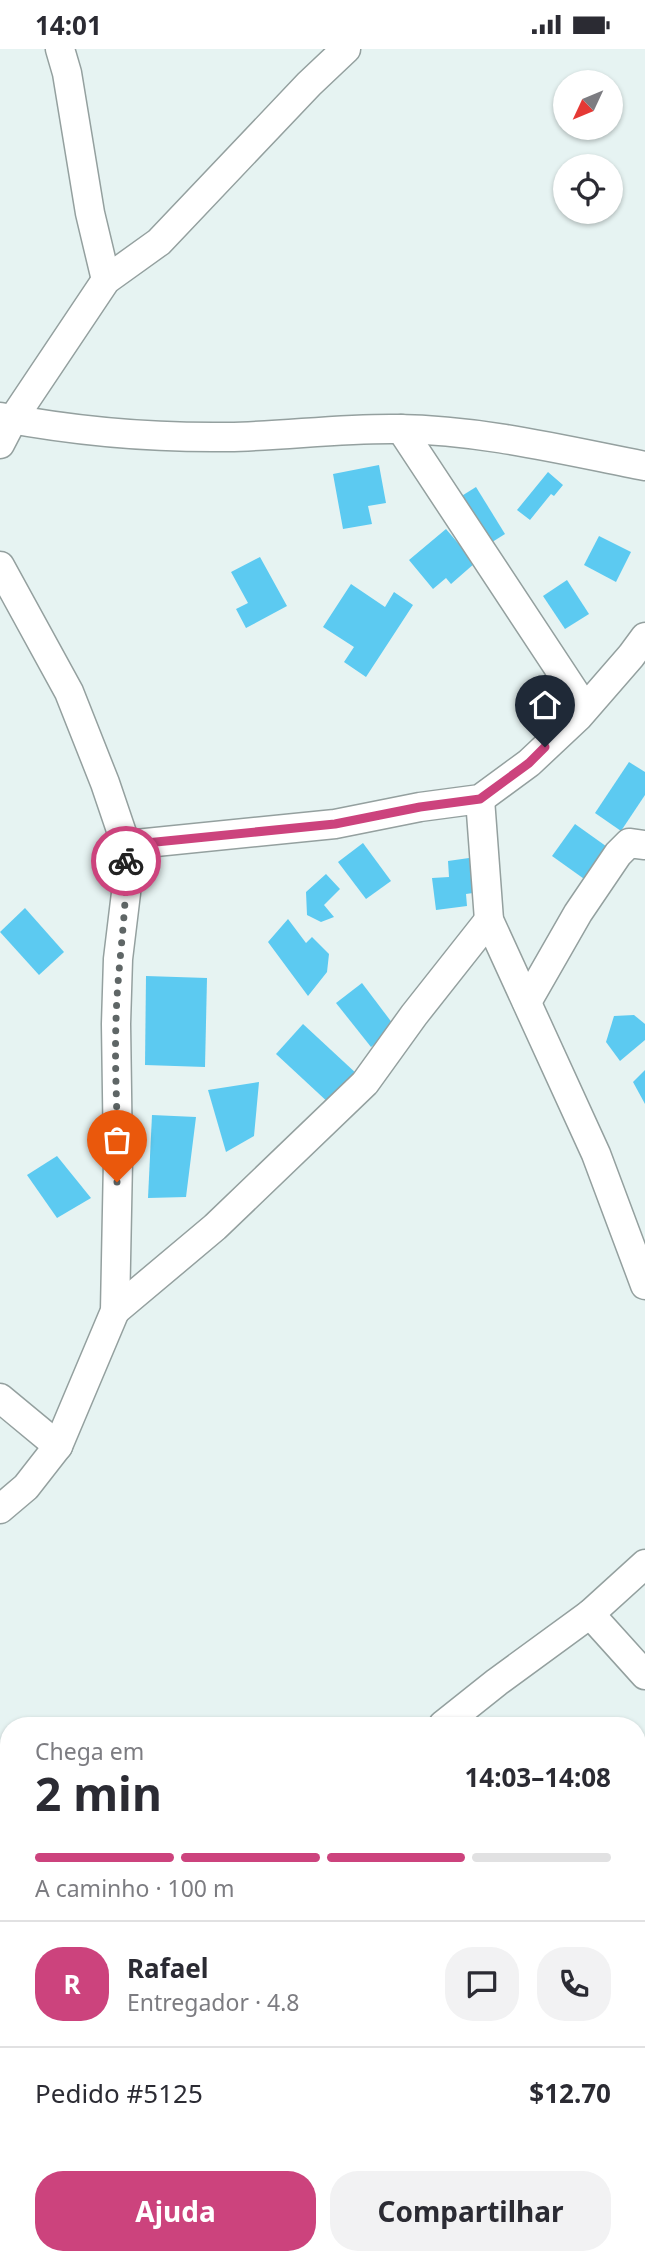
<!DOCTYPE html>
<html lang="pt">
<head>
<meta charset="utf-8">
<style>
  :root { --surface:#fff; --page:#f2f2f3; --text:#2b2b33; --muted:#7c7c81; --line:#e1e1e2; --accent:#cc437d }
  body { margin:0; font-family:"Noto Sans",sans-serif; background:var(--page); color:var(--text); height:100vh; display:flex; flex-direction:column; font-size:26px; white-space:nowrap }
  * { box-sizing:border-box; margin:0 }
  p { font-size:23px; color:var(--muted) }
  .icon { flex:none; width:38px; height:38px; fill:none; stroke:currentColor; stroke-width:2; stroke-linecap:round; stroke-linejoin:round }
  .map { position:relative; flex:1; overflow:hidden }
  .details { position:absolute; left:0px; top:1668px; width:646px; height:548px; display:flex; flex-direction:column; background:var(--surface); border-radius:28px 28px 0 0; box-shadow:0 2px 5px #0004 }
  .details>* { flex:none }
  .needle { width:46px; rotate:226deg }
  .buttons { position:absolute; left:553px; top:21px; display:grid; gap:14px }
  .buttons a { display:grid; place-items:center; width:70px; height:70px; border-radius:50%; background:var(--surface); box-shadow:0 2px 5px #0004; font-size:35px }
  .pin { position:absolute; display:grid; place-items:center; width:60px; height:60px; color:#fff; margin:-72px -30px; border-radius:50% 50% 50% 0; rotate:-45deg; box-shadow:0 0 7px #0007 }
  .pin .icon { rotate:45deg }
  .courier { position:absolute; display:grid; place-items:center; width:70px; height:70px; margin:-35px; border:5px solid #cc437d; border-radius:50%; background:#fff; color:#222; box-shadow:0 2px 9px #0007 }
  .headline em { font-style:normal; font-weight:700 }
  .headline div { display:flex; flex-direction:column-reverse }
  .headline { display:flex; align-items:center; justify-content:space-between; height:119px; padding:0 35px }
  h1 { font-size:46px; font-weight:700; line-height:52px }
  .bar { display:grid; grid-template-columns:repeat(4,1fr); gap:10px 7px; align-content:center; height:84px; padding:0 35px }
  .bar i { height:9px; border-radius:5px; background:var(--line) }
  .bar .active { background:var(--accent) }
  .bar p { grid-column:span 4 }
  .line { display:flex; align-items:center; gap:18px; padding:0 35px; border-top:2px solid var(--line) }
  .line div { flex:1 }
  .round { display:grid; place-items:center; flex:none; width:74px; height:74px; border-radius:28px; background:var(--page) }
  .cta { display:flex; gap:14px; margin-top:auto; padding:14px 35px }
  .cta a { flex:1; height:80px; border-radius:28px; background:var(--accent); color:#fff; font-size:28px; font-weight:700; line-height:80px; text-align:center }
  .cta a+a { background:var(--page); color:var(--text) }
  .status { display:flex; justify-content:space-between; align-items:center; height:49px; padding:0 35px; background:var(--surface); direction:ltr }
  .status svg { height:19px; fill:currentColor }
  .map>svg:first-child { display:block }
</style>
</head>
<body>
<div class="status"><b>14:01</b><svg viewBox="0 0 49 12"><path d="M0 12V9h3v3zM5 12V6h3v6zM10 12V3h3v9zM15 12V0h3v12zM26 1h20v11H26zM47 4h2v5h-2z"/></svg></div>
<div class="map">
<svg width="645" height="2215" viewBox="0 0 645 2215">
  <rect width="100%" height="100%" fill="#e6f3f2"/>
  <polygon fill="#d3eae8" points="124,2207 195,2207 203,2215 117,2215"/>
  <g fill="#5ccaf1">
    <polygon points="379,416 386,454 368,457 372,475 343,480 333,425"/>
    <polygon points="548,423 563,436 554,447 551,445 530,471 517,461"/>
    <polygon points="476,438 505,485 489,495 460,448"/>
    <polygon points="446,480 475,514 451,535 446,529 433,540 409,511"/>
    <polygon points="599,487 631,503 616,533 584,516"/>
    <polygon points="260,508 287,557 246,579 236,560 248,554 231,523"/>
    <polygon points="567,531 589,565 565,580 543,547"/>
    <polygon points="351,535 385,558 394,543 413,556 366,628 344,613 354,598 323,578"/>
    <polygon points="629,713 645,723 645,746 621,782 595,764"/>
    <polygon points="575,775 610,800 587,832 552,807"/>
    <polygon points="363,794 391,832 366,850 338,813"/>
    <polygon points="476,808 480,843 466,845 467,857 436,861 432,829 449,828 448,812"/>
    <polygon points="326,825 340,840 324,856 334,868 321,873 307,866 306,843"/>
    <polygon points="25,859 64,903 39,926 0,883"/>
    <polygon points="288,870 306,894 312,888 329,905 327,923 308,947 268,893"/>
    <polygon points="146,927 207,929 205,1018 145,1016"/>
    <polygon points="362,934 396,979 371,998 336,954"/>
    <polygon points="634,966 645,975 645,991 620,1012 606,993 614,967"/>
    <polygon points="303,975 358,1026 331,1056 276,1005"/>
    <polygon points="645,1021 645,1055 633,1033"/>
    <polygon points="259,1033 254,1087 226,1103 208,1041"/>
    <polygon points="152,1066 196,1068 186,1148 148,1149"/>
    <polygon points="57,1107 91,1149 57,1169 27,1126"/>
    <polygon points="642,1732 645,1734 645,1781 637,1775 637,1738"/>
    <polygon points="6,1821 9,1828 9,1871 0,1874 0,1824"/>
    <polygon points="645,1921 645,1994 637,1983 637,1929"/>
    <polygon points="645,2032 645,2069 637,2075 637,2038"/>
    <polygon points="9,2045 9,2075 0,2082 0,2051"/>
    <polygon points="645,2098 645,2157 640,2159 637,2155 637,2103"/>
    <polygon points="9,2194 9,2207 52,2207 58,2215 23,2215 20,2211 13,2215 0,2200"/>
    <polygon points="369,2207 384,2207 391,2215 361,2215"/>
    <polygon points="568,2207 608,2207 615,2215 559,2215"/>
  </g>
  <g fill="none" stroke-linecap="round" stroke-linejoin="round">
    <g stroke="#94a09f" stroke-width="31">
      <g id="minor">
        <polyline points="60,0 67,24 90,164 106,231"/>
        <path d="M0 368C74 382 153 389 228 388 285 387 341 379 398 380 482 381 563 401 645 417"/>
        <polyline points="401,380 585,659"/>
        <polyline points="0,395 13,370 106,231 159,193 309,35 346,0"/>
        <polyline points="0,517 69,643 105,734 126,796 126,844 118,910 116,975 118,1111 115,1262 58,1397 26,1438 0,1460"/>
        <polyline points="480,750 489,871 596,1105 645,1236"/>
        <polyline points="126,796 335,775 420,758 480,750 529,714 578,668 631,607 645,588"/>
        <polyline points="527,953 578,864 618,805 629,794 645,796"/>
        <polyline points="115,1262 215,1178 365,1034 414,966 489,871"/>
        <polyline points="0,1349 58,1397"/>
        <polyline points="590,1565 645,1626"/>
        <polyline points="443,1676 497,1633 590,1565 645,1515"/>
        <polyline points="0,1768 9,1784"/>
        <polyline points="213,2207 215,2215"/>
      </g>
    </g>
    <use href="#minor" stroke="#fff" stroke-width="28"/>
  </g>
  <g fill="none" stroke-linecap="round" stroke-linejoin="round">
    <path stroke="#5f6666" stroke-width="7" stroke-dasharray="0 12.6" d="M117 1133C119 1080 114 1026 116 973 117 919 127 866 126 812"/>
    <polyline stroke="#cc437d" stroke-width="9" points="126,812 126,796 335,775 420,758 480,750 529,714 545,698"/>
  </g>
</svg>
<div class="buttons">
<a><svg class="needle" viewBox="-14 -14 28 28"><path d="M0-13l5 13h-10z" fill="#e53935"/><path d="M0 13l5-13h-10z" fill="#7c7c81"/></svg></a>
<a><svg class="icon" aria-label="locate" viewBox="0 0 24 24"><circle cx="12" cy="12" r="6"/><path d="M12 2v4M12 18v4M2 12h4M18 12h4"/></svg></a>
</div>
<div class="pin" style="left:117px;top:1133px;background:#ea580c"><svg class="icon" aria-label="bag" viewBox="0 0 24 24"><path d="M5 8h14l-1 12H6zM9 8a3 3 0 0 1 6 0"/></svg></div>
<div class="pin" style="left:545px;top:698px;background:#1f2937"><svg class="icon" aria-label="home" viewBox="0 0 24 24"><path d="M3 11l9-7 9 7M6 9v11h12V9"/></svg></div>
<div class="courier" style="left:126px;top:812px"><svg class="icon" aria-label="bike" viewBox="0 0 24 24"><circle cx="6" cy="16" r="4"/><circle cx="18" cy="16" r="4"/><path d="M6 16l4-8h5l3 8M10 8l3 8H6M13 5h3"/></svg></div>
<section class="details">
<div class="headline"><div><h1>2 min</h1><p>Chega em</p></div><em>14:03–14:08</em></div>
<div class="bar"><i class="active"></i><i class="active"></i><i class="active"></i><i></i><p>A caminho · 100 m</p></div>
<div class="line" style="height:126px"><b class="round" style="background:var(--accent);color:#fff">R</b><div><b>Rafael</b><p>Entregador · 4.8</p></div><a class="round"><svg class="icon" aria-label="chat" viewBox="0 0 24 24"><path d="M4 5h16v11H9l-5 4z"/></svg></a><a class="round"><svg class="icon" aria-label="phone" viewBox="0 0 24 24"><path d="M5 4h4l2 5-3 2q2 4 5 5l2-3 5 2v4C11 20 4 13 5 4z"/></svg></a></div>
<div class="line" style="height:91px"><div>Pedido #5125</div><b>$12.70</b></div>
<div class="cta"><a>Ajuda</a><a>Compartilhar</a></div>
</section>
</div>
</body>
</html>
